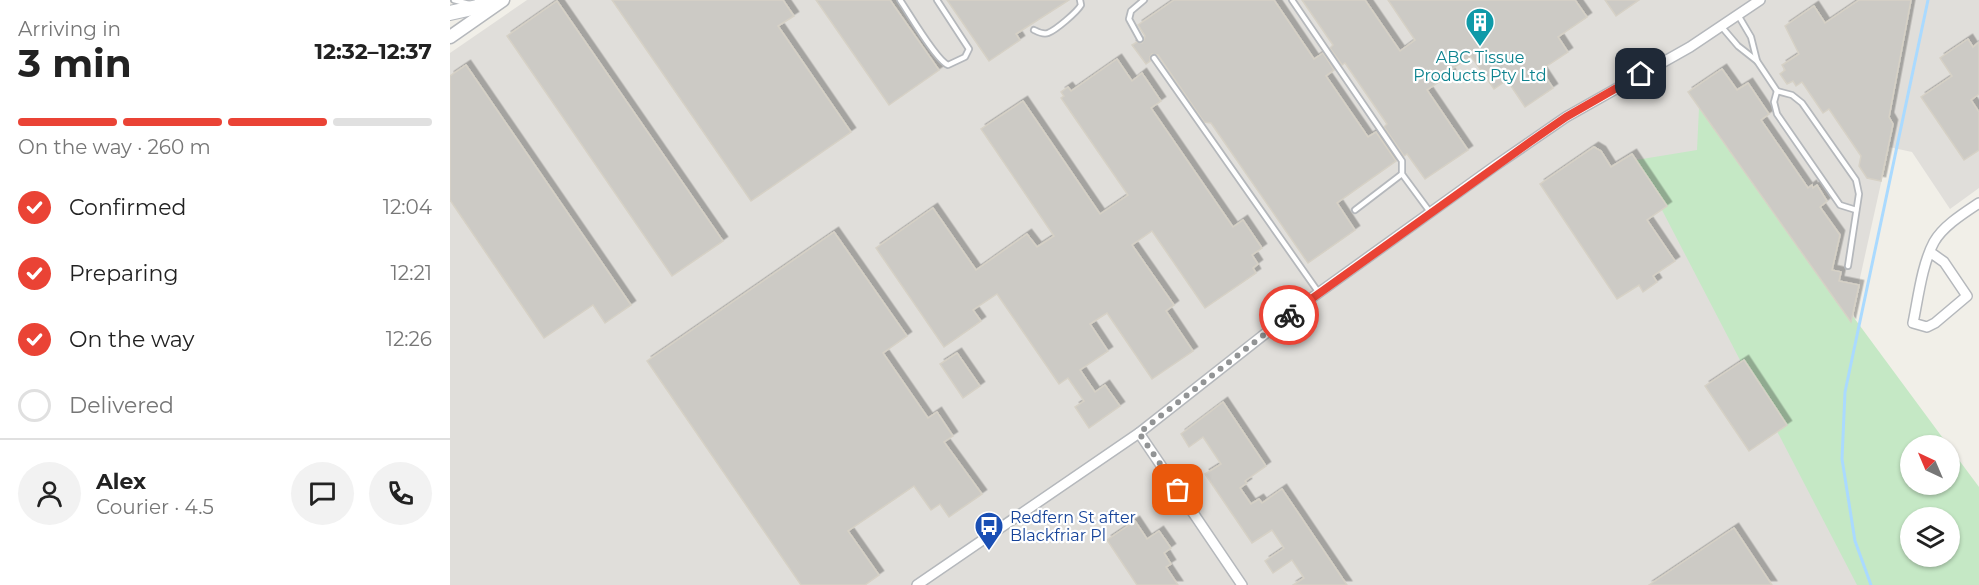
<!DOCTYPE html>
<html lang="en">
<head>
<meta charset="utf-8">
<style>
  :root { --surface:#fff; --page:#f2f2f2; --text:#222; --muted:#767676; --line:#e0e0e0; --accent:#ea4335 }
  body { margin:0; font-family:Montserrat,sans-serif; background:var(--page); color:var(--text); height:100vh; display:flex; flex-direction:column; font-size:22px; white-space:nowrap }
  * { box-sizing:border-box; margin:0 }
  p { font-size:20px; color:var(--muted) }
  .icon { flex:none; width:33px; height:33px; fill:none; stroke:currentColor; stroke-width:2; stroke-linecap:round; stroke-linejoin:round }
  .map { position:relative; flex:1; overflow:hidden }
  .drawer { display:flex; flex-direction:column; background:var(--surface); width:450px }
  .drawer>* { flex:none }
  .needle { width:39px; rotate:316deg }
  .tools { position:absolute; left:1450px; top:435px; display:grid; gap:12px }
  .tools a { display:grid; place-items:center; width:60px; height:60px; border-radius:50%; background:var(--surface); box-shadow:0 2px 4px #0004; font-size:30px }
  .pin { position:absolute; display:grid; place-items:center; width:51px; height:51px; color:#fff; margin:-26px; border-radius:12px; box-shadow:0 3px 9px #0006 }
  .courier { position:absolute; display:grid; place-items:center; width:60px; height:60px; margin:-30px; border:4px solid #ea4335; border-radius:50%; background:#fff; color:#222; box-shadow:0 2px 8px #0007 }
  .head em { font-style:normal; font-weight:700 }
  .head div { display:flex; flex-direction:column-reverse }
  .head { display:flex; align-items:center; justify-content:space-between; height:102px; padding:0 18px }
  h1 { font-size:39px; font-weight:700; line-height:45px }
  .bar { display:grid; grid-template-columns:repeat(4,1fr); gap:9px 6px; align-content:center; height:72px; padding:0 18px }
  .bar i { height:8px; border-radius:4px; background:var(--line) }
  .bar .on { background:var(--accent) }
  .bar p { grid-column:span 4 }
  .line { display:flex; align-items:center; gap:15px; padding:0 18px; border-top:2px solid var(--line) }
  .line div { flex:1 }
  .round { display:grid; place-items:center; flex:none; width:63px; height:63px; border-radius:32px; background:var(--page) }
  ol { padding:0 18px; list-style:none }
  li { display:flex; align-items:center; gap:18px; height:66px }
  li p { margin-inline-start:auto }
  li .icon { padding:6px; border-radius:50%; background:var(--accent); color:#fff; stroke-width:4 }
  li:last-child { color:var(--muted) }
  li i { width:33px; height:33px; border:3px solid var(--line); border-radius:50% }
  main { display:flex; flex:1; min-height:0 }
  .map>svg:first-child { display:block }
</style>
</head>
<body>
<main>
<section class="drawer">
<div class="head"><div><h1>3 min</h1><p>Arriving in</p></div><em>12:32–12:37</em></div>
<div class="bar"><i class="on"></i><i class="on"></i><i class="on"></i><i></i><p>On the way · 260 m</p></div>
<ol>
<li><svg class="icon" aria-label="check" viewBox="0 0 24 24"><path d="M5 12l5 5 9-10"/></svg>Confirmed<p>12:04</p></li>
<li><svg class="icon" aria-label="check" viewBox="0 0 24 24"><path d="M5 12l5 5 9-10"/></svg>Preparing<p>12:21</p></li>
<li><svg class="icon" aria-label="check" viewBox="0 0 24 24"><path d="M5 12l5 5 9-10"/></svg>On the way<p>12:26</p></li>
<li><i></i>Delivered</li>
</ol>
<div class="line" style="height:108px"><a class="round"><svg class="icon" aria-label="person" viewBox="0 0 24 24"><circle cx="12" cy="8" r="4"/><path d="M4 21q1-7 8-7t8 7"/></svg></a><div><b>Alex</b><p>Courier · 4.5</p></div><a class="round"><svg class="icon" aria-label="chat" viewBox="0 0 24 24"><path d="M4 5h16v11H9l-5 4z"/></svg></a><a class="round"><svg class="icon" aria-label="phone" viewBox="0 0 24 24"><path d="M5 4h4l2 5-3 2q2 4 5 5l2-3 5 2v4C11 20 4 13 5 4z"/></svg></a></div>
</section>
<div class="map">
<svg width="1529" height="585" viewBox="0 0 1529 585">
  <defs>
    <filter id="shadow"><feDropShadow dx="4.5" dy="-4.5" stdDeviation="0" flood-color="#0004"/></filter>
  </defs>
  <rect width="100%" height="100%" fill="#f1efe8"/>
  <polygon fill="#e0deda" points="77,0 1529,0 1529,188 1500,209 1462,152 1439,147 1400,323 1409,585 0,585 0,53"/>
  <path fill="#c5e8c5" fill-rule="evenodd" d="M1249 108 1498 445 1461 446V484H1500V448L1529 487V585H1407L1186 160 1247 150ZM1461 518H1500V556H1461Z"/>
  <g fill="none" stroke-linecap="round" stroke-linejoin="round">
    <polyline stroke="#aadaff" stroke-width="3" points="1421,585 1405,541 1392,459 1395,392 1478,0"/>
  </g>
  <g fill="#cccac5" stroke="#d6d1c6" stroke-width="1.5" filter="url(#shadow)">
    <polygon points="162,0 333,0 344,16 328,26 401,132 301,201"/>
    <polygon points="366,0 440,0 489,70 439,105"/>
    <polygon points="497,0 619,0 566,34 570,40 539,61"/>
    <polygon points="724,0 824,0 864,59 873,53 884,70 876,76 918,137 926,132 946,161 887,203 905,230 858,263 761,123 754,122 708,55 702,54 700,57 700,61 696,64 682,45 687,42 692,43 694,40 695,36 688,25"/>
    <polygon points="852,0 915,0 950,51 965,40 938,0 1125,0 1137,17 1108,37 1118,52 1091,70 1103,88 1075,107 1057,80 1044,89 1021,56 999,71 1001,74 977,90 1018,150 975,179 957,154 954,156 934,127 937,124 895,63 892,65 880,48 883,45"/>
    <polygon points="1155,0 1189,0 1166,16"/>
    <polygon points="1409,0 1461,0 1439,117 1443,124 1431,181 1417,178 1409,166 1411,156 1379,109 1373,113 1352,82 1346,86 1343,81 1337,84 1330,74 1335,70 1332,65 1349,54 1335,26 1364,6 1375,23"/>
    <polygon points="107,1 273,241 222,276 57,36"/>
    <polygon points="1518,39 1523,47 1529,42 1529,94 1521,100 1529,112 1529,150 1514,160 1471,97 1502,76 1490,58"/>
    <polygon points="667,59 682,81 692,73 711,101 701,108 783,227 793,220 812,248 802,255 808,264 803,268 806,273 755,308 702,231 682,245 724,305 716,311 743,351 702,379 657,313 640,324 658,351 630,370 645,392 655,385 670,406 639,428 625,407 634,401 618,378 609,384 547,294 523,310 531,321 494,347 426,248 483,208 526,270 577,234 587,247 604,236 531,129 573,101 650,214 678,195 611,98 614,96 611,92 618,87 621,91"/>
    <polygon points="16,65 181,305 155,323 143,305 94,338 0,200 0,76"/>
    <polygon points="1272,69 1287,90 1298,83 1319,114 1311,120 1358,188 1362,185 1363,188 1367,185 1377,201 1370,207 1390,235 1382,270 1391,272 1389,281 1409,285 1401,322 1238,92"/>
    <polygon points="1144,147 1151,151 1161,167 1182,154 1217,206 1197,220 1225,261 1203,276 1207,282 1193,292 1189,285 1167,299 1090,184"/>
    <polygon points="384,232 457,336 433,353 478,418 487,412 503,436 494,442 532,494 499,517 490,504 481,510 464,486 398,531 429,575 415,585 351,585 197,361"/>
    <polygon points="507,353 530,386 513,398 490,364"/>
    <polygon points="1294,360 1337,425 1299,451 1255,386"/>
    <polygon points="773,402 816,466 795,481 797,483 790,488 801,504 809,499 812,503 832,489 897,585 843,585 854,578 842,560 823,573 815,561 834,548 822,530 802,543 755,474 771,464 753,437 739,447 731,434"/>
    <polygon points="685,521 697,539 709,531 721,548 714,553 721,564 716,567 728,585 687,585 657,540"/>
    <polygon points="1284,528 1322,585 1199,585"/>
  </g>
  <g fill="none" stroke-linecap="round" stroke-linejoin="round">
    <g stroke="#b5b8bc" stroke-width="8">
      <g id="service">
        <polyline points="4,0 19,4"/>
        <path d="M450 0C459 13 486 60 498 65L515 57 519 49 487 0"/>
        <polyline points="842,0 952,161 952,174 980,212"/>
        <polyline points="1288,15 1301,37 1307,61"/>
        <polyline points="1271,26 1288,46 1307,61 1327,91 1342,95 1352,103 1406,180 1409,194 1398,266"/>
        <path d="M584 30C588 32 593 35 598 33 606 30 627 12 631 5L630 0"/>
        <polyline points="690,39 679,19 681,11 694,0"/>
        <polyline points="704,58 869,293"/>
        <polyline points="1327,91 1324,102 1327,114 1390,205 1406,210"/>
        <polyline points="905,210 952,174"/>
      </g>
    </g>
    <g stroke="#b5b8bc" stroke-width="12">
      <g id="minor">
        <path d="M1480 252 1494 262 1517 296 1485 323 1477 327 1463 323C1468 299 1472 264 1484 242 1493 226 1514 213 1529 203"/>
        <polyline points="689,433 792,585"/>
        <polyline points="467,585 689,433 849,307 1045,166 1116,117 1240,47 1310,0"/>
      </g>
    </g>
    <g stroke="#b5b8bc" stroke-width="15">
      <polyline id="tertiary" points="0,37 53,0"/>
    </g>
    <g stroke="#b6babf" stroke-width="16">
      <polyline id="secondary" points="0,13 27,7 41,0"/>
    </g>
    <use href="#service" stroke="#fff" stroke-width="4.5"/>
    <use href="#minor" stroke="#fff" stroke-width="9"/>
    <use href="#tertiary" stroke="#fff" stroke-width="12"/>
    <use href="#secondary" stroke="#fff" stroke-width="14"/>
  </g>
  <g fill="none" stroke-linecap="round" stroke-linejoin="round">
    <polyline stroke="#929495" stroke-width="6" stroke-dasharray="0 10.8" points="728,490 689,433 839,315"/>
    <polyline stroke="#ea4335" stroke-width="8" points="839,315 1080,142 1116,117 1191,74"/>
  </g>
  <defs>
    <g id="building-pin" transform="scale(1.5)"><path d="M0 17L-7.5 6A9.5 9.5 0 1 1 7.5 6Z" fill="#0f9aa8" stroke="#fff"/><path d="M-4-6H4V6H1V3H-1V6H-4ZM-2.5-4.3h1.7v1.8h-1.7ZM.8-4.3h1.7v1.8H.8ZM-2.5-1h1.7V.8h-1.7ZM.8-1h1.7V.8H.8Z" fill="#fff"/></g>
    <g id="bus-pin" transform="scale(1.5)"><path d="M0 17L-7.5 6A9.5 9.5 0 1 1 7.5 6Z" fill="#1a4fb4" stroke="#fff"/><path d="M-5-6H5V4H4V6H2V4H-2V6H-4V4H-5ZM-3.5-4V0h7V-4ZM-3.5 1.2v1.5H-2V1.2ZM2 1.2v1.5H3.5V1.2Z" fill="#fff"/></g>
  </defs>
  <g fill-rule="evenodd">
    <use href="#building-pin" x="1030" y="22"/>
    <use href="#bus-pin" x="539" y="526"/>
  </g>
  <g text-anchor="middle" stroke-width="4.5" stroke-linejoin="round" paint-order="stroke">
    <g font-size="16" fill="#0d838f" stroke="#fff">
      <text x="1030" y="63">ABC Tissue<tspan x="1030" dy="18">Products Pty Ltd</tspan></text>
    </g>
    <g font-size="16" fill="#164399" stroke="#fff" text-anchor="start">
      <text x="560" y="523">Redfern St after<tspan x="560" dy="18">Blackfriar Pl</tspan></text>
    </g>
  </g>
</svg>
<div class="tools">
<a><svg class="needle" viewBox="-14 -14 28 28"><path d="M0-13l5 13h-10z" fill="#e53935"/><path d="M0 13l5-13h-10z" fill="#767676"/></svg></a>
<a><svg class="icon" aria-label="layers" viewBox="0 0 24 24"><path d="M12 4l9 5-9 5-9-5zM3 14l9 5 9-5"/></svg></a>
</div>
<div class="pin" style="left:728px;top:490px;background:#ea580c"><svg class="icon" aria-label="bag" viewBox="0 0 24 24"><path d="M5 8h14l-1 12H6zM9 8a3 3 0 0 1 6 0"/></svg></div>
<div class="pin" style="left:1191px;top:74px;background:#1f2937"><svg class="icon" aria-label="home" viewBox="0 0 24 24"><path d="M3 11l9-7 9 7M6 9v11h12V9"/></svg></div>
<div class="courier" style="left:839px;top:315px"><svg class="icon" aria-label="bike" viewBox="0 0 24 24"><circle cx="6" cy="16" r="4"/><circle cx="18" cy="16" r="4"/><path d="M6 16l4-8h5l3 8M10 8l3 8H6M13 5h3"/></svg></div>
</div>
</main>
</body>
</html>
